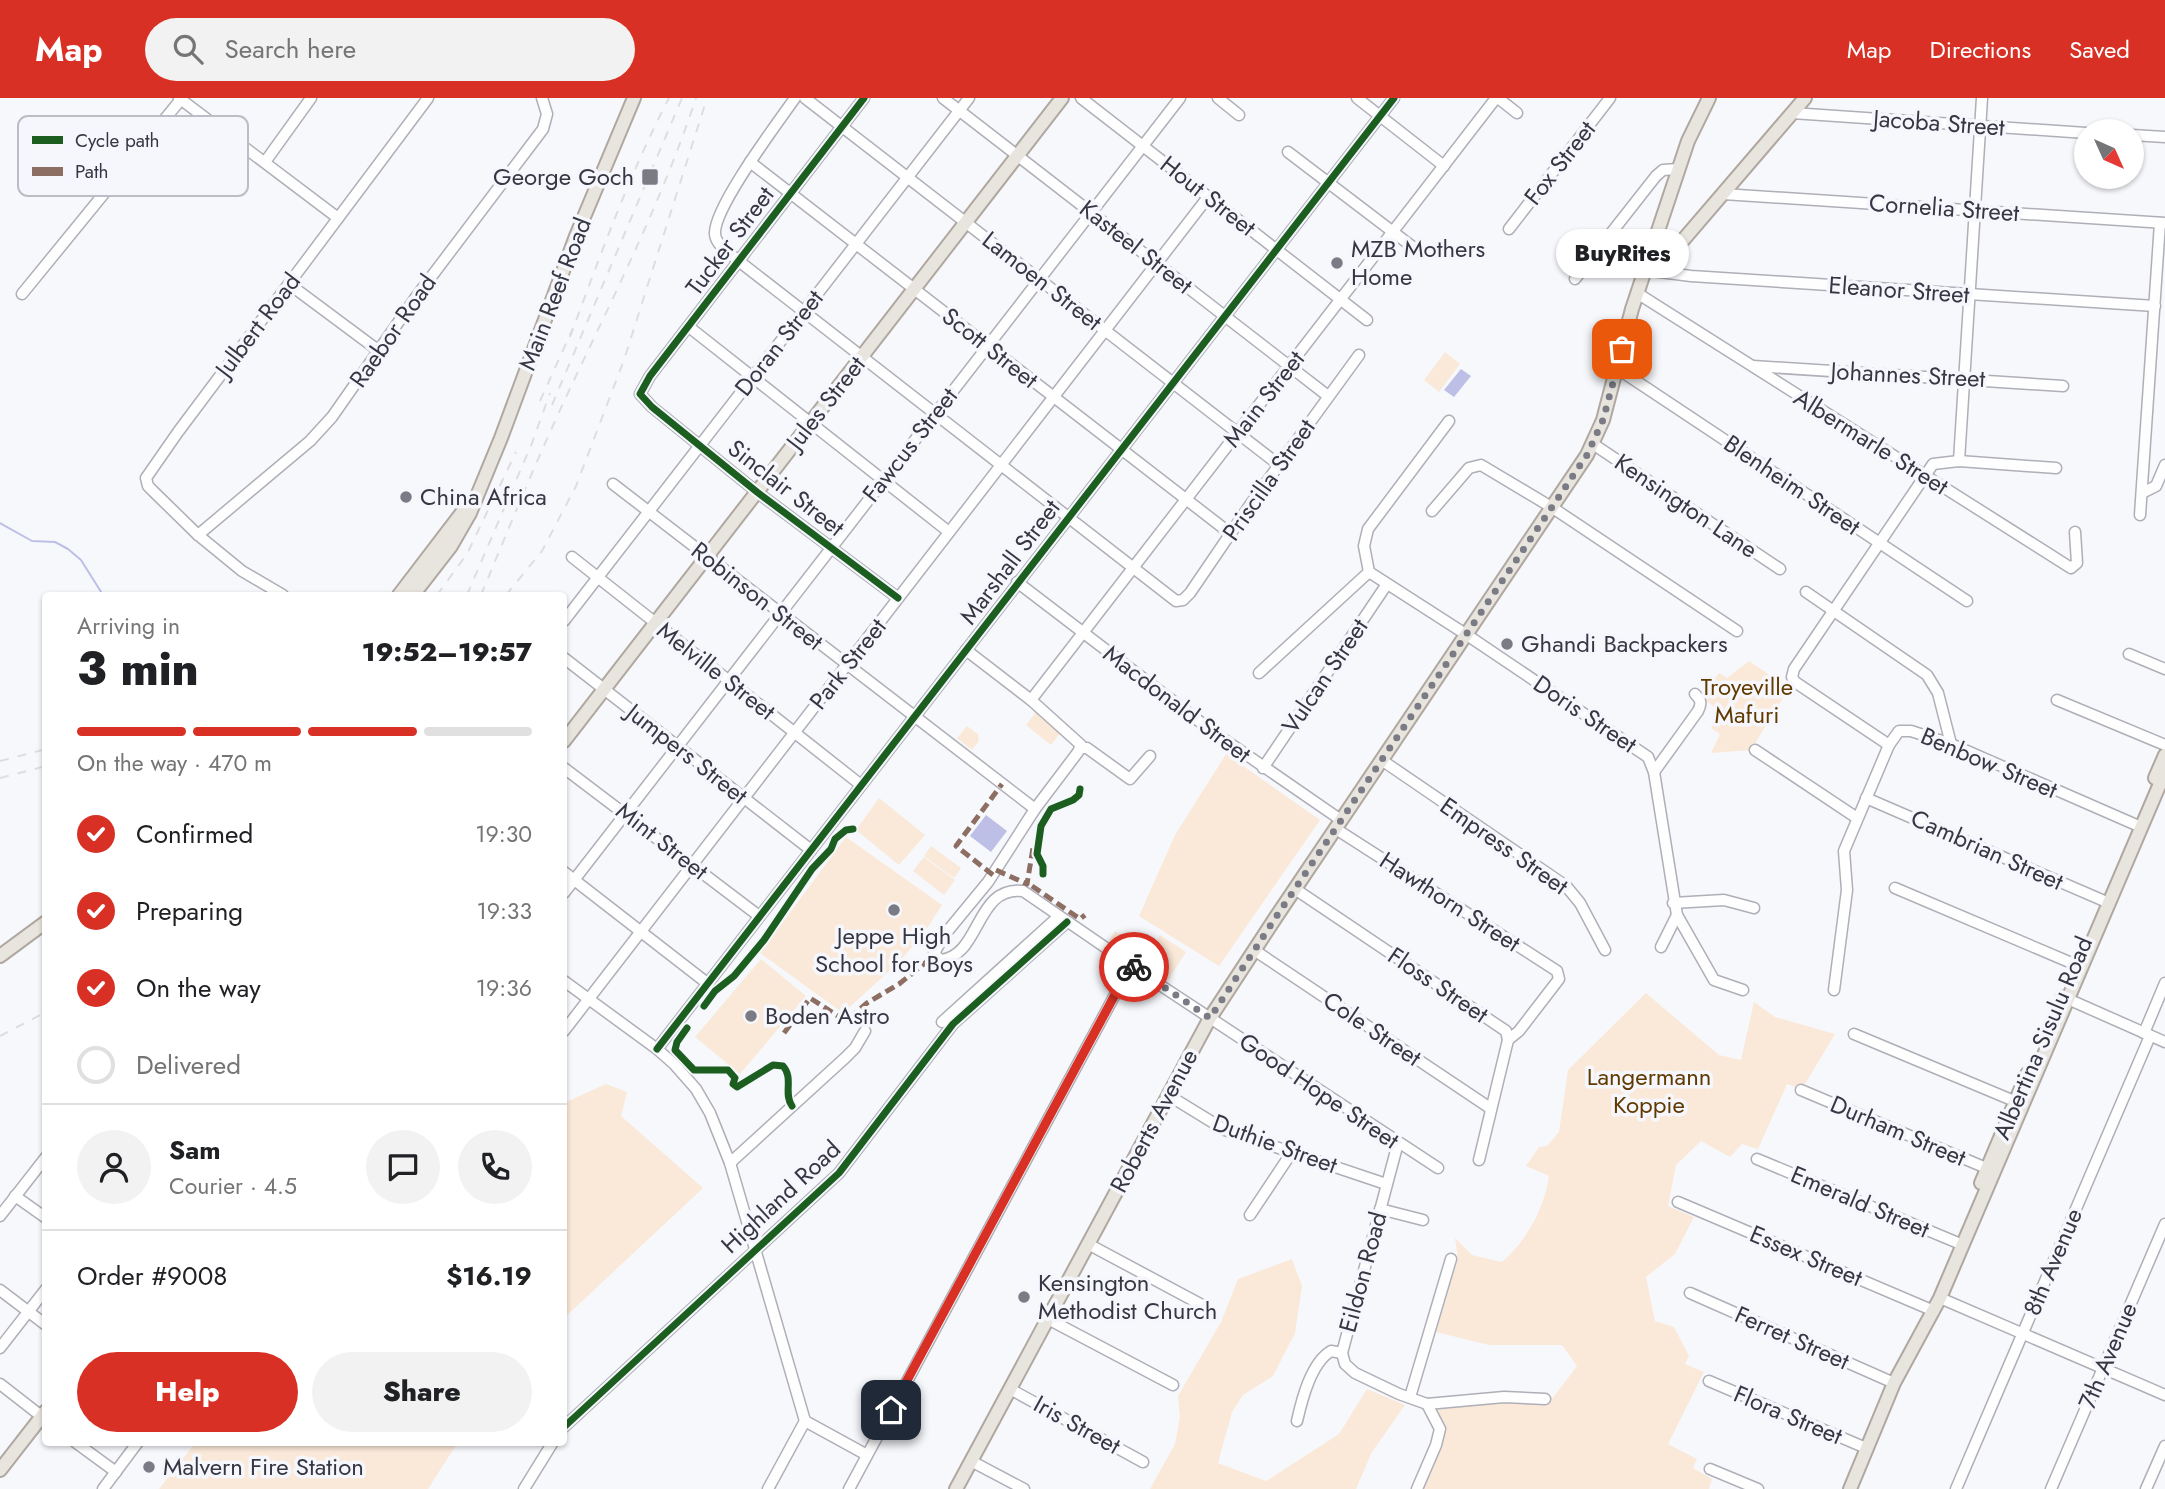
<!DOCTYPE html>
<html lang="en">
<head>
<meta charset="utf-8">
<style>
  :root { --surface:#fff; --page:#f2f2f2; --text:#202124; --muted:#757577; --line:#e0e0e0; --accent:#d93025 }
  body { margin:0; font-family:Jost,sans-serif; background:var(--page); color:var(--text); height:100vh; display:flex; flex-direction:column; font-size:26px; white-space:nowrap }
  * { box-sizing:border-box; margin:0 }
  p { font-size:23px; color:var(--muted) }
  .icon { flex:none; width:38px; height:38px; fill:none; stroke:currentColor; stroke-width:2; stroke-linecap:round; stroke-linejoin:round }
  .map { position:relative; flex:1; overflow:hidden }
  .side { position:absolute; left:42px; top:494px; width:525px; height:854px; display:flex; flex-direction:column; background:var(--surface); border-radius:7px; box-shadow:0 2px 5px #0004 }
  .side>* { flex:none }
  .needle { width:46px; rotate:135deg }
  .controls { position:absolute; left:2074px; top:21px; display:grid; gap:14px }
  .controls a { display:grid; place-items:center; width:70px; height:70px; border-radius:50%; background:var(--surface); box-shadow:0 2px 5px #0004; font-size:35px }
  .pin { position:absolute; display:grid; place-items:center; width:60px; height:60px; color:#fff; margin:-30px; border-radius:14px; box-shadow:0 4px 10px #0006 }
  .courier { position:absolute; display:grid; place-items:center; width:70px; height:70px; margin:-35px; border:5px solid #d93025; border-radius:50%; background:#fff; color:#222; box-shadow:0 2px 9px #0007 }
  .bubble { position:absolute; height:49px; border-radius:24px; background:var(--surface); box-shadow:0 2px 5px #0004; font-size:23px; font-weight:800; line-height:49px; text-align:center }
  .overview em { font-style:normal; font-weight:800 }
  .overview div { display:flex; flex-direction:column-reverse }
  .overview { display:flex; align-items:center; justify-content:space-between; height:119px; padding:0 35px }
  h1 { font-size:46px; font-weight:800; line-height:52px }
  .bar { display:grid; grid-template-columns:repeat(4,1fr); gap:10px 7px; align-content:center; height:84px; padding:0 35px }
  .bar i { height:9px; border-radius:5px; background:var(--line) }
  .bar .on { background:var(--accent) }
  .bar p { grid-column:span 4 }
  .line { display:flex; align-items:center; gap:18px; padding:0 35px; border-top:2px solid var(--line) }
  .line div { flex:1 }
  .round { display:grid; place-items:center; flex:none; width:74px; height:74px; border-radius:37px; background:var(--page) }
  ol { padding:0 35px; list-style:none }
  li { display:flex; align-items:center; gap:21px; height:77px }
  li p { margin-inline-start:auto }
  li .icon { padding:7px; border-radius:50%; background:var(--accent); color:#fff; stroke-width:4 }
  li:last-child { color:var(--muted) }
  li i { width:38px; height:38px; border:4px solid var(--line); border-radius:50% }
  .primary-button { display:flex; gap:14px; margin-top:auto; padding:14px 35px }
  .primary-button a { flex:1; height:80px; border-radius:42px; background:var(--accent); color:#fff; font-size:28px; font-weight:800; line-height:80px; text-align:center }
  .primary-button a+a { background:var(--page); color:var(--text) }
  header { display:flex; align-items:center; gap:42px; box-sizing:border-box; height:98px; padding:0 35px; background:var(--accent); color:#fff }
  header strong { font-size:33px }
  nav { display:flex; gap:38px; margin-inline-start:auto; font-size:24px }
  .search { width:490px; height:63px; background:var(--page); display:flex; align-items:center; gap:18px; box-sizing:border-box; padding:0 24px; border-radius:38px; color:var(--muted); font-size:26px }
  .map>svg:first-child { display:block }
</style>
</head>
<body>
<header>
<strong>Map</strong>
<div class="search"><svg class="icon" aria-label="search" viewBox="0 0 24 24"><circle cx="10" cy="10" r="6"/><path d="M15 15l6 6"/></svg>Search here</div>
<nav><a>Map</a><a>Directions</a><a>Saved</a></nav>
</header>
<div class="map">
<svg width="2165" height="1391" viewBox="0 0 2165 1391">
  <rect width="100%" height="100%" fill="#f7f8fc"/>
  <g fill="#fae9d9">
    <polygon points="1445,254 1460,266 1439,294 1424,282"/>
    <polygon points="1749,563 1789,590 1751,652 1711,655 1720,636 1711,630 1720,614 1701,598 1719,575 1727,580"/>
    <polygon points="1036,614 1061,634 1051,647 1026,627"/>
    <polygon points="967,628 978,636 979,643 972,652 957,640"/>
    <polygon points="1226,656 1320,722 1219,868 1139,818 1175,737"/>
    <polygon points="879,700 925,737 899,767 856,732"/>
    <polygon points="846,739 942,807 923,837 897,866 843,915 760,855"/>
    <polygon points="931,748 961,770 954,780 924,758"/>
    <polygon points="924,759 955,782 944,797 913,773"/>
    <polygon points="1115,833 1142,851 1136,860 1109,842"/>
    <polygon points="1160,837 1186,854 1168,882 1142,864"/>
    <polygon points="761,861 806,898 740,976 695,939"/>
    <path d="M1646 895 1719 957 1741 962 1754 904 1775 919 1835 936 1805 986 1799 990 1787 986 1758 1051 1742 1046 1730 1059 1701 1043 1676 1067 1668 1108 1694 1119 1675 1156 1646 1179 1655 1223 1674 1229 1689 1258 1685 1266 1704 1274 1668 1346 1697 1361 1693 1370 1712 1381 1709 1391H1422L1447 1332 1435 1313 1440 1308 1552 1301 1577 1268 1562 1247H1489L1436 1234 1458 1161 1455 1140 1472 1157 1502 1164C1527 1142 1544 1111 1549 1078L1526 1068 1539 1049 1547 1048 1559 1034 1568 972Z"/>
    <polygon points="606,986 627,994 621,1018 703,1090 564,1220 564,1005"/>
    <polygon points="1292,1161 1302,1188 1295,1235 1273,1278 1243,1297 1232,1314 1218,1365 1266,1383 1339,1336 1367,1291 1405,1307 1372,1354 1356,1391 1150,1391 1175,1346 1180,1319 1178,1298 1221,1224 1238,1181"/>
    <polygon points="196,1344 458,1344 428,1391 159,1391"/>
  </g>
  <g fill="#bdbfe6">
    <polygon points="1461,271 1471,278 1454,299 1444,292"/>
    <polygon points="986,717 1007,733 991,754 970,738"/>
  </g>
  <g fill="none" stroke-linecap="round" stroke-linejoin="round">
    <polyline stroke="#bdbfe6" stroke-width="2" points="0,425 32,443 55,444 68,451 81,462 103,497"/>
    <g stroke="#aeafb7" stroke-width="13">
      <g id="minor">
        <polyline points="179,0 338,120"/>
        <path d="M795 0C779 23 713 110 715 136 716 148 731 156 740 164L1176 503 1183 502 1190 495 1252 404 1359 257"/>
        <polyline points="805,0 1279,367"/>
        <polyline points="864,0 650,278 640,296 652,309 757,394 898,500"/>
        <polyline points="943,0 1328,298"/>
        <polyline points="1081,0 1367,222"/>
        <polyline points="1218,0 1239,17"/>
        <polyline points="1357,0 1444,68"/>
        <polyline points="1498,0 1517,15"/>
        <polyline points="1792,15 2086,35"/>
        <polyline points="2132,37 2165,39"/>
        <polyline points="1288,54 1418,153"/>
        <polyline points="265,64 311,0"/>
        <polyline points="750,64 1231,436"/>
        <polyline points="1723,96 2165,125"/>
        <polyline points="1509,131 1610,0"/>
        <polyline points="1644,172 1691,178 2155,208"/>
        <polyline points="1575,181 1656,78 1663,72 1678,71"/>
        <polyline points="289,186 379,253"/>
        <polyline points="1637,195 2071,470 2077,465 2075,434"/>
        <polyline points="22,196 182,0"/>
        <polyline points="689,229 949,434"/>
        <polyline points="1753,268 2063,288"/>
        <polyline points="1618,271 1967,503"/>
        <polyline points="1593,346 1780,471"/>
        <polyline points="1959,363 1982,0"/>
        <polyline points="613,386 1035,711"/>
        <polyline points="2142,395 2156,388 2165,367"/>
        <polyline points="1432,413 1469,370 1481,367 1553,410 1737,533"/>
        <polyline points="2140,417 2160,125"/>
        <polyline points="198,437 310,343 332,319 416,199 543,31 547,16 542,0"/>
        <polyline points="572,459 861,687"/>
        <polyline points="1369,474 1467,537 1648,659 1654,674 1677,817 1714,882 1743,892"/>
        <polyline points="1017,484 1212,633 1341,722"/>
        <polyline points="1806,494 1927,577 1938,595 1951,646"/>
        <polyline points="283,497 242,473 198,437 155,395 148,388 146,380 178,334 428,0"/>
        <polyline points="564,523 969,0"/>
        <path d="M966 552 1031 602 1081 647 1078 654 1035 711 988 784 946 835 934 855 940 862C981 859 975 787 1023 793L1163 889 1438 1070"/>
        <polyline points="2129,556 2165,571"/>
        <polyline points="564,560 811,752"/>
        <polyline points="1259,575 1369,474 1364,448 1368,431 1449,323"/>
        <polyline points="1031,602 1496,0"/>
        <polyline points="2057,602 2165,647"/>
        <polyline points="1889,647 1795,584 1792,579 1794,571 1933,366 1959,363 2056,370"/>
        <polyline points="1080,650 1087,650 1130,681 1150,658"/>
        <polyline points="1755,652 1857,720"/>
        <polyline points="1383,663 1566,788 1580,805 1605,852"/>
        <polyline points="564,670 759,818"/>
        <polyline points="1263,670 1387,486"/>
        <path d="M1654 674 1698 613C1702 605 1701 602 1695 596"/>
        <polyline points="1866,700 2109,805"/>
        <polyline points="1336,731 1557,873 1559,881 1519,933 1508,942"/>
        <polyline points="564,774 707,885"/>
        <polyline points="1895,790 2081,869"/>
        <polyline points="1295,791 1506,933 1508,942 1479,1062"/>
        <polyline points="564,795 1180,0"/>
        <polyline points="1673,805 1724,802 1754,810"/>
        <polyline points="1661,849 1677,817"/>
        <polyline points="1254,852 1490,1010"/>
        <polyline points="564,883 657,951 674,966 696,991 710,1015 730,1065 805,1323 867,1357"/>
        <polyline points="1834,892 1847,792 1844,753 1889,647 1899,633 1911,633 1951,646 2141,729"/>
        <polyline points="2061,898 2165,944"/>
        <polyline points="942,924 1059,818"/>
        <polyline points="564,933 1208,99"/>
        <polyline points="2144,935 2165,885"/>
        <polyline points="1854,936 2019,1005"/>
        <polyline points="657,951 1394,0"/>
        <polyline points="1801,992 1991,1072"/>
        <polyline points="1168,997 1225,1032 1386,1086"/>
        <polyline points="1757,1061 1963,1147"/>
        <polyline points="730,1065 845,960 855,950 865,933"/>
        <polyline points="15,1098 46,1120"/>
        <polyline points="1678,1104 1934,1213"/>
        <polyline points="1380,1111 1423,1122"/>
        <polyline points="1250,1117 1292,1054"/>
        <polyline points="0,1118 46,1059"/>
        <polyline points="1088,1146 1202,1207"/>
        <polyline points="0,1192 46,1227"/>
        <polyline points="1690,1195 1894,1285"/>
        <polyline points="1940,1200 2165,1297"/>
        <polyline points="1048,1221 1173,1287"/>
        <polyline points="0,1250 46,1191"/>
        <polyline points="1342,1255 1345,1266 1355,1275 1399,1296 1427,1306 1504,1299 1545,1301"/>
        <polyline points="1709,1283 1866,1350"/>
        <polyline points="0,1286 45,1321"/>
        <polyline points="1010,1291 1143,1364"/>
        <polyline points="1410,1299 1451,1161"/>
        <path d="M1297 1323C1302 1301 1311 1265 1331 1253L1342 1255 1398 1045"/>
        <polyline points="564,1329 839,1075 953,926 1067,824"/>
        <polyline points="75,1344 116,1374"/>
        <polyline points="971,1363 1024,1391"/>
        <polyline points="1710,1371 1758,1391"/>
        <polyline points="103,1391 138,1344"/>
        <polyline points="524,1391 553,1344"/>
        <polyline points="768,1391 805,1323"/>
        <polyline points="849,1391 1131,867"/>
        <polyline points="1417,1391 1436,1347 1440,1331 1427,1306"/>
        <polyline points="1956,1391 2150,938"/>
        <polyline points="2051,1391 2165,1126"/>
        <polyline points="2146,1391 2165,1348"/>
      </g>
    </g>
    <g stroke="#b0a8a0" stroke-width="16">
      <g id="major">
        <polyline points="1652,148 1671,149 1684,141 1805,0"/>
        <polyline points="399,497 467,408"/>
        <polyline points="413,497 451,448 470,415 501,340 576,138 634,0"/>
        <polyline points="564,643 1062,0"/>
        <polyline points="2155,680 2165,657"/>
        <polyline points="0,858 46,824"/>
        <polyline points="1981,1085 2027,976"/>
        <polyline points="0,1372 46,1313"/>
        <polyline points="956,1391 1210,920 1276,819 1587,357 1603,322 1632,211 1688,43 1709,0"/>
        <polyline points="1850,1391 1894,1285 1940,1200 2165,674"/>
      </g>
    </g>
    <use href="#minor" stroke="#fefeff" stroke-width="10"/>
    <use href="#major" stroke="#e8e4de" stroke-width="12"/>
    <g stroke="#dedee0" stroke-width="2" stroke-dasharray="9 9" stroke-linecap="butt">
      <path d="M570 239C600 158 629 77 669 0"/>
      <polyline points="540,303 573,230"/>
      <polyline points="552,307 682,0"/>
      <polyline points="437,497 467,456 516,354"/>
      <polyline points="467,497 532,345 550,295"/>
      <path d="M481 497C509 430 536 363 567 297 613 199 662 103 696 0"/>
      <polyline points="506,497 542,453 576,388 624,262 707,0"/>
      <polyline points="0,663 46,651"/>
      <polyline points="0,680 46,668"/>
      <polyline points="0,938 46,914"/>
    </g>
    <g stroke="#8d6e63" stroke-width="5" stroke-dasharray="10 5" stroke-linecap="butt">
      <polyline points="996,772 1027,786 1033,750"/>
      <polyline points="993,777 956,748 1002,686"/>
      <polyline points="1032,788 1080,821 1085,817"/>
      <polyline points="784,935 810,900 844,922 847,922 867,905 899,886 935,857"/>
    </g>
    <g stroke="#f6f7fd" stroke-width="11">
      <g id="cycleway">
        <polyline points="864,0 650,278 640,296 652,309 757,394 898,500"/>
        <polyline points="1043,776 1043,768 1037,756 1041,728 1051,711 1073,702 1079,697 1080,691"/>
        <polyline points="704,908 715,893 734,878 764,842 812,771 831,751 835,741 846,732 853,731"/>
        <path d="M687 930 677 944 675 952 694 972H728L735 980 733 986 737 989 773 967 783 968C794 980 783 996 792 1008"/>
        <polyline points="657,951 1394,0"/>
        <polyline points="564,1329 839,1075 953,926 1067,824"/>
      </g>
    </g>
    <use href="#cycleway" stroke="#1b5e20" stroke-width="7"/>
  </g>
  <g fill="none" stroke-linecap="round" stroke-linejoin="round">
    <polyline stroke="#7a7b84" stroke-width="7" stroke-dasharray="0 12.6" points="1134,869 1210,920 1276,819 1587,357 1603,322 1622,251"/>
    <polyline stroke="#d93025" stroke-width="9" points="891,1312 1131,867 1134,869"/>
  </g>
  <g fill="#7a7b84" stroke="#f6f7fd" stroke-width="2.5">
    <rect x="641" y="70" width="18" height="18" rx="3.5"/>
    <circle cx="1337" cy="165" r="7"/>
    <circle cx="406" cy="399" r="7"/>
    <circle cx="1507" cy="546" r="7"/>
    <circle cx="894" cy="812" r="7"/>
    <circle cx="751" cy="918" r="7"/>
    <circle cx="1024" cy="1199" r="7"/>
    <circle cx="149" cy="1369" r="7"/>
  </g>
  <g text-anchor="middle" stroke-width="7" stroke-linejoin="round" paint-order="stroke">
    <g font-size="24" fill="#363743" stroke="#f6f7fd">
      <text transform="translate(1939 25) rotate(4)" y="8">Jacoba Street</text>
      <text transform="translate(1560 65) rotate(-52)" y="8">Fox Street</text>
      <text transform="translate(1208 98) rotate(38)" y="8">Hout Street</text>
      <text transform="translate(1944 110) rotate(4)" y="8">Cornelia Street</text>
      <text transform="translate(730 143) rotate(-53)" y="8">Tucker Street</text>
      <text transform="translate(1136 149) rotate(38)" y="8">Kasteel Street</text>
      <text transform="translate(1042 183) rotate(38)" y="8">Lamoen Street</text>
      <text transform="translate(1899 192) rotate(4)" y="8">Eleanor Street</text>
      <text transform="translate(555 196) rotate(-69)" y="8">Main Reef Road</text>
      <text transform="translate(258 227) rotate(-53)" y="8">Julbert Road</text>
      <text transform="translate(393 233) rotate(-55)" y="8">Raebor Road</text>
      <text transform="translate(779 245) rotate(-52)" y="8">Doran Street</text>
      <text transform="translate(990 250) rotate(38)" y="8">Scott Street</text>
      <text transform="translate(1908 277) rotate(3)" y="8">Johannes Street</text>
      <text transform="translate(1264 301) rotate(-52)" y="8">Main Street</text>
      <text transform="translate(826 305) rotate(-52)" y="8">Jules Street</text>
      <text transform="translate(1871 344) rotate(32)" y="8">Albermarle Street</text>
      <text transform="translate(910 347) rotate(-52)" y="8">Fawcus Street</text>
      <text transform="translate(1269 382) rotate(-55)" y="8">Priscilla Street</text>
      <text transform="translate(1792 387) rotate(34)" y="8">Blenheim Street</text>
      <text transform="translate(786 390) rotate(38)" y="8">Sinclair Street</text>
      <text transform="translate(1686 408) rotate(34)" y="8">Kensington Lane</text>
      <text transform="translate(1010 464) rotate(-53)" y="8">Marshall Street</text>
      <text transform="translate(757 498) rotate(38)" y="8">Robinson Street</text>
      <text transform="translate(848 566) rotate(-52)" y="8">Park Street</text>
      <text transform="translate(716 573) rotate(38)" y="8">Melville Street</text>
      <text transform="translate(1325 578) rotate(-56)" y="8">Vulcan Street</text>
      <text transform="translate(1177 606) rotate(37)" y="8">Macdonald Street</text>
      <text transform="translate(1585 616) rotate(34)" y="8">Doris Street</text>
      <text transform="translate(687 656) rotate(38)" y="8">Jumpers Street</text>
      <text transform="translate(1989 665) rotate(23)" y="8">Benbow Street</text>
      <text transform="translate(662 743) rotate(38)" y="8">Mint Street</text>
      <text transform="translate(1504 748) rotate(35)" y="8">Empress Street</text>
      <text transform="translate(1987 752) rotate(24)" y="8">Cambrian Street</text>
      <text transform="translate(1450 804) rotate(33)" y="8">Hawthorn Street</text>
      <text transform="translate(1438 887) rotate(34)" y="8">Floss Street</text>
      <text transform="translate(1372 931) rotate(34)" y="8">Cole Street</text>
      <text transform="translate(2043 940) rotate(-67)" y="8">Albertina Sisulu Road</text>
      <text transform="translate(1319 993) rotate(34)" y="8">Good Hope Street</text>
      <text transform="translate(1154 1023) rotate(-62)" y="8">Roberts Avenue</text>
      <text transform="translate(1898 1033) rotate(23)" y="8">Durham Street</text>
      <text transform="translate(1275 1046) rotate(20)" y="8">Duthie Street</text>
      <text transform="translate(781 1099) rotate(-43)" y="8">Highland Road</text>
      <text transform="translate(1860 1104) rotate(23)" y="8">Emerald Street</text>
      <text transform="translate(1806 1158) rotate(23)" y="8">Essex Street</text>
      <text transform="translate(2053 1164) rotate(-67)" y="8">8th Avenue</text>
      <text transform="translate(1363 1174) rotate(-75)" y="8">Eildon Road</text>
      <text transform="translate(1792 1240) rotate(24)" y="8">Ferret Street</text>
      <text transform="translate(2108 1258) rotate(-67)" y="8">7th Avenue</text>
      <text transform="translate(1788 1317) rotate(23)" y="8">Flora Street</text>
      <text transform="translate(1077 1327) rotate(29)" y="8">Iris Street</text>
    </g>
    <g font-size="24" fill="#363743" stroke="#f6f7fd" text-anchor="start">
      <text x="634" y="87" text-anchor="end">George Goch</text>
      <text x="1351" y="159">MZB Mothers<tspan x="1351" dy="28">Home</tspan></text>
      <text x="420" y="407">China Africa</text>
      <text x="1521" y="554">Ghandi Backpackers</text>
      <text x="894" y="846" text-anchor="middle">Jeppe High<tspan x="894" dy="28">School for Boys</tspan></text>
      <text x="765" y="926">Boden Astro</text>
      <text x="1038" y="1193">Kensington<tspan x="1038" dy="28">Methodist Church</tspan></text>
      <text x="163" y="1377">Malvern Fire Station</text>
    </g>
    <g font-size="24" fill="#613a00" stroke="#f6f7fd">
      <text x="1747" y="597">Troyeville<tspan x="1747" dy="28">Mafuri</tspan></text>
      <text x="1649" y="987">Langermann<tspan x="1649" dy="28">Koppie</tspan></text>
    </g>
  </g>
  <rect x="18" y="18" width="230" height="80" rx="10" fill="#f6f7fd" stroke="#bcbdc5" stroke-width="2"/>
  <rect x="32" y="38" width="31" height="8" fill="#1b5e20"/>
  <rect x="32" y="69" width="31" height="9" fill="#8d6e63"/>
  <g font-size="19" fill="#363743">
    <text x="75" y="49">Cycle path</text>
    <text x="75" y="80">Path</text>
  </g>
</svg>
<div class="controls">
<a><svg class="needle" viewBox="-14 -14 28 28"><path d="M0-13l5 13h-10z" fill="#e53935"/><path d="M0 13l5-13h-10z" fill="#757577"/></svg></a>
</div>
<div class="pin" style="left:1622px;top:251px;background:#ea580c"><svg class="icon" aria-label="bag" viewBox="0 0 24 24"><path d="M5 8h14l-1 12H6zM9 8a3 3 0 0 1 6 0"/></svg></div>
<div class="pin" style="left:891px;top:1312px;background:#1f2937"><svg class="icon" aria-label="home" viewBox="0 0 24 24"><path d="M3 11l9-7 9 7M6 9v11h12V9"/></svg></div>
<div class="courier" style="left:1134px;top:869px"><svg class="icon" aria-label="bike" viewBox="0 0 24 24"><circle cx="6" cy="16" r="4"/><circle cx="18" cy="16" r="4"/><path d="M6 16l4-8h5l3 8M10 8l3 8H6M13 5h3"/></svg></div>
<div class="bubble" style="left:1556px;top:131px;width:133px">BuyRites</div>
<section class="side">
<div class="overview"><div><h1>3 min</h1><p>Arriving in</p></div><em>19:52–19:57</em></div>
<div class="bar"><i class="on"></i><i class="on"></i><i class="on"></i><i></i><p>On the way · 470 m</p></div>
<ol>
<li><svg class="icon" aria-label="check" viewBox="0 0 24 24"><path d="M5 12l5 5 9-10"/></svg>Confirmed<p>19:30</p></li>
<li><svg class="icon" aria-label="check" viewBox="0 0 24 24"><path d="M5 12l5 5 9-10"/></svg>Preparing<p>19:33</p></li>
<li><svg class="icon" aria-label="check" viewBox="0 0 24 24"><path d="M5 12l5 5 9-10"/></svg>On the way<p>19:36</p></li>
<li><i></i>Delivered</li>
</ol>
<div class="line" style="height:126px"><a class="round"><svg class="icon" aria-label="person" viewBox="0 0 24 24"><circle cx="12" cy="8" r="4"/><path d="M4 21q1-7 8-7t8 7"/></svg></a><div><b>Sam</b><p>Courier · 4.5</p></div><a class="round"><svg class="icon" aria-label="chat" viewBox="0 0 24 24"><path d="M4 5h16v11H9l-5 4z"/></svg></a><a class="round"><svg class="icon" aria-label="phone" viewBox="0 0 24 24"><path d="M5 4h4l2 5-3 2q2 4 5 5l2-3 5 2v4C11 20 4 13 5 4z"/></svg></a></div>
<div class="line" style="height:91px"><div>Order #9008</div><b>$16.19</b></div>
<div class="primary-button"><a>Help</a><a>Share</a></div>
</section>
</div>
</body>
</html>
